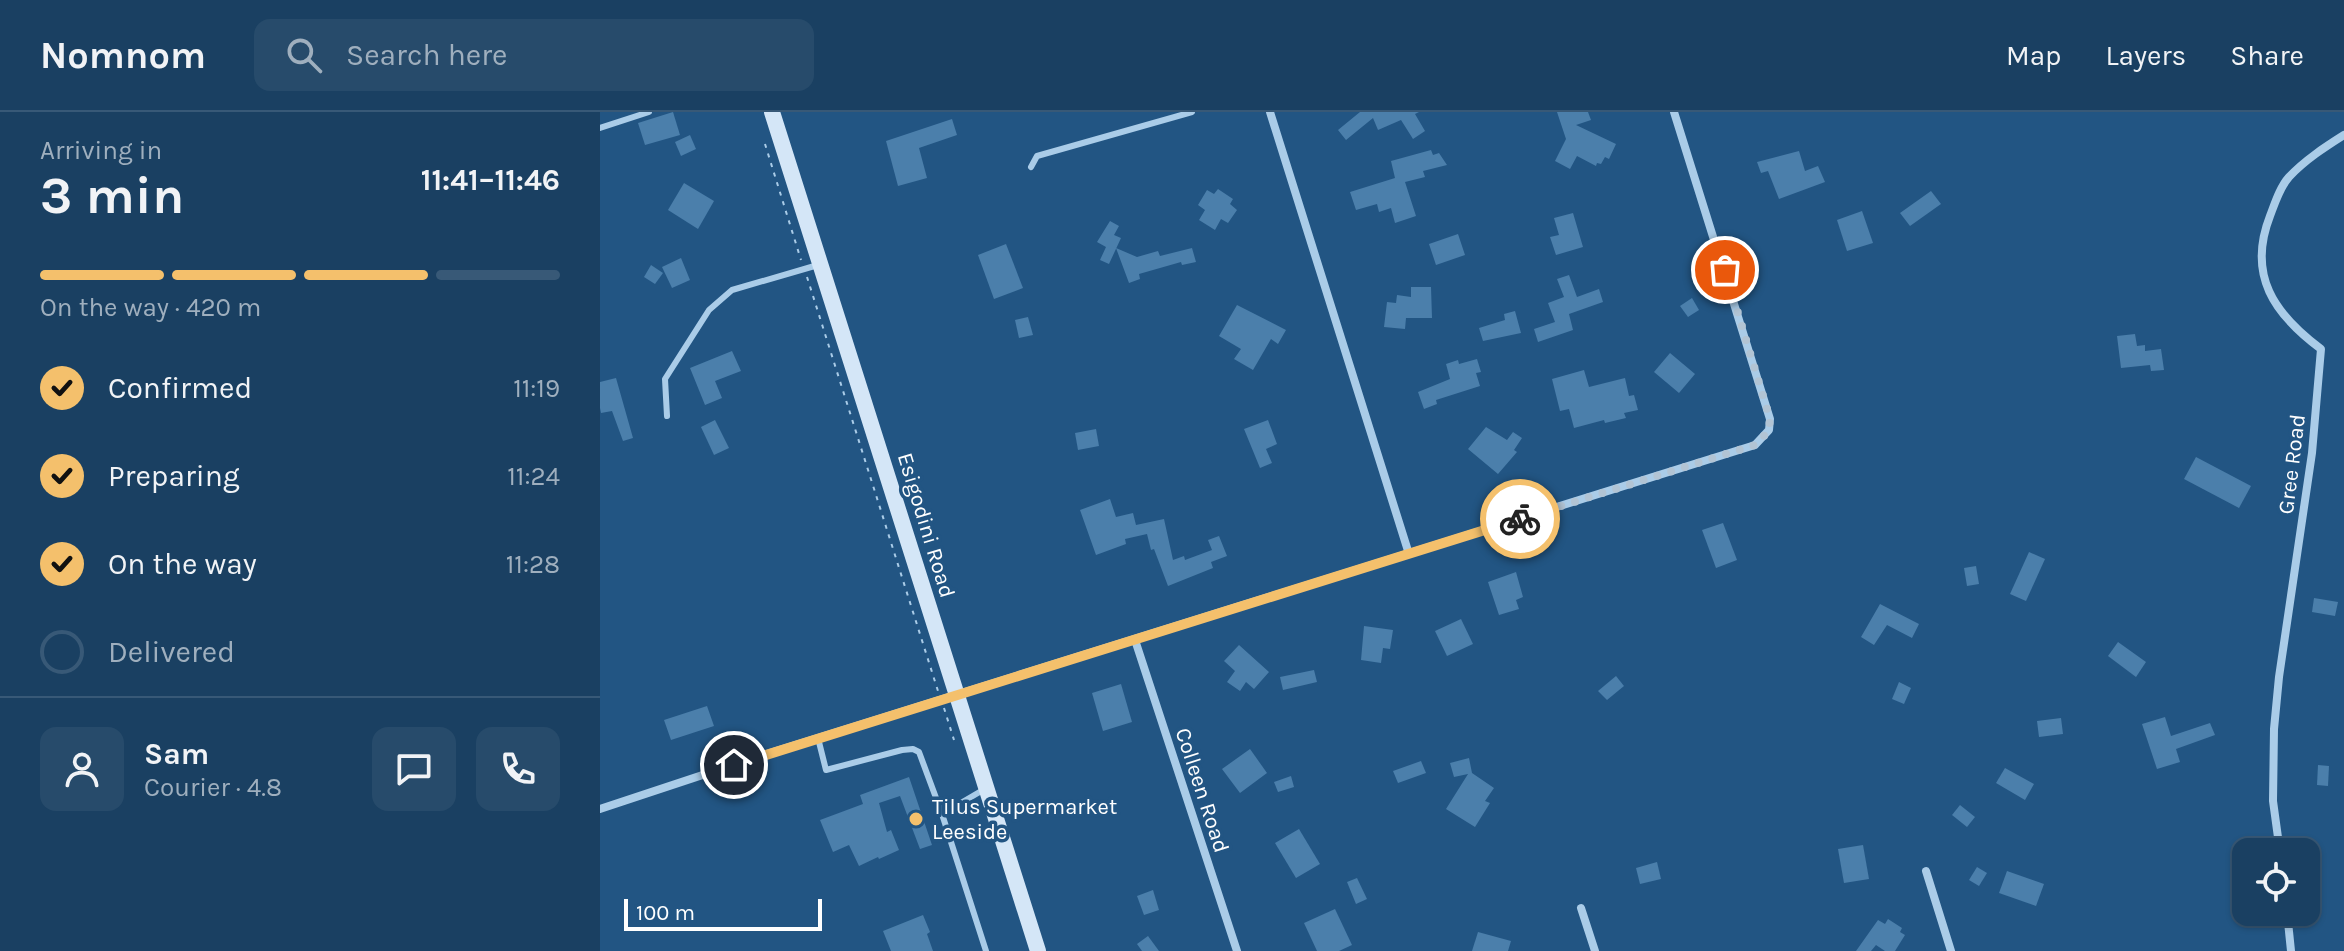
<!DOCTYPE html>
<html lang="en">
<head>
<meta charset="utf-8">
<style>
  :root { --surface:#1a4062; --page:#274b6b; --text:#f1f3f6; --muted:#9fafbe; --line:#385977; --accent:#f4c06c }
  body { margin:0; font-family:Karla,sans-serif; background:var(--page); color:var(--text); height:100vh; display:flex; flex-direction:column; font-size:30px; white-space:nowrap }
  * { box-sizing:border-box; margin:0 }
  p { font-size:26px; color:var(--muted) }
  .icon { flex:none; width:44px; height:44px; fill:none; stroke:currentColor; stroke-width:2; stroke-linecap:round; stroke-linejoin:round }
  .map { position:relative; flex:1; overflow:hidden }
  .sheet { display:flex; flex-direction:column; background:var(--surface); width:600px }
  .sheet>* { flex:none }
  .tools { position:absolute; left:1632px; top:726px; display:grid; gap:16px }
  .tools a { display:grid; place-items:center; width:88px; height:88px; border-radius:16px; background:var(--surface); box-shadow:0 2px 6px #0004,0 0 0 2px var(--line); font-size:40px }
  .scale { position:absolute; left:24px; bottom:20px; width:198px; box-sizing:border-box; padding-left:8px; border:4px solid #fff; border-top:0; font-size:22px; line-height:28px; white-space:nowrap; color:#fff; -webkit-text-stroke:6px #225583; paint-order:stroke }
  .pin { position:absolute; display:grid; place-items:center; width:68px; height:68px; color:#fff; margin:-34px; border:4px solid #fff; border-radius:50%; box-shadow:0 2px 8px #0007 }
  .courier { position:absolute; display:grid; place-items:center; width:80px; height:80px; margin:-40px; border:6px solid #f4c06c; border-radius:50%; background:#fff; color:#222; box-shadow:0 2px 10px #0007 }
  .head em { font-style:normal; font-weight:700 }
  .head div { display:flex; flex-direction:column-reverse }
  .head { display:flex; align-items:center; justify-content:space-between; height:136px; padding:0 40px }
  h1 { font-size:52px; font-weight:700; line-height:60px }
  .bar { display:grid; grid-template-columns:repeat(4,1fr); gap:12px 8px; align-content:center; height:96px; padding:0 40px }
  .bar i { height:10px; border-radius:6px; background:var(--line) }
  .bar .active { background:var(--accent) }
  .bar p { grid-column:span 4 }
  .line { display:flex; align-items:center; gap:20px; padding:0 40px; border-top:2px solid var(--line) }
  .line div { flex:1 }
  .round { display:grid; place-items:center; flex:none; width:84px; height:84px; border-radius:16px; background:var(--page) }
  ol { padding:0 40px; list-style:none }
  li { display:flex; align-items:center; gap:24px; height:88px }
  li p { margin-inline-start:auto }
  li .icon { padding:8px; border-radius:50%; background:var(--accent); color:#111; stroke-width:4 }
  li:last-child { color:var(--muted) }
  li i { width:44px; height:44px; border:4px solid var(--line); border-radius:50% }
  header { display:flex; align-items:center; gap:48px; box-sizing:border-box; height:112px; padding:0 40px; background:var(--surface); border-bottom:2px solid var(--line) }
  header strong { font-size:38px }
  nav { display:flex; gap:44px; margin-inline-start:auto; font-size:28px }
  .search { width:560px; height:72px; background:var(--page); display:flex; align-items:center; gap:20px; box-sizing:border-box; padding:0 28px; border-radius:16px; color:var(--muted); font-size:30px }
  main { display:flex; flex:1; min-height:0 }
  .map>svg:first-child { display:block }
</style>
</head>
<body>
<header>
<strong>Nomnom</strong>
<div class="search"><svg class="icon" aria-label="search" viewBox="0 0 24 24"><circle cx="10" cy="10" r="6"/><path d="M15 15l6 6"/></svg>Search here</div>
<nav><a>Map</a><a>Layers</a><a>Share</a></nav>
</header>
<main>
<section class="sheet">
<div class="head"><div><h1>3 min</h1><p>Arriving in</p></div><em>11:41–11:46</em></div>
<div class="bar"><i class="active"></i><i class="active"></i><i class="active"></i><i></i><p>On the way · 420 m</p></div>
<ol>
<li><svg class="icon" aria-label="check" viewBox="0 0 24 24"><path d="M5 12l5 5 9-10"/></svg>Confirmed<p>11:19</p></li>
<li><svg class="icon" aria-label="check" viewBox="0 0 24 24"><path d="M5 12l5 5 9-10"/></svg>Preparing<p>11:24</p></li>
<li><svg class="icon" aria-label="check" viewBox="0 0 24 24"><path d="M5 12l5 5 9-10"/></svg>On the way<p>11:28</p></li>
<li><i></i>Delivered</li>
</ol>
<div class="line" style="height:144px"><a class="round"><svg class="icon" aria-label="person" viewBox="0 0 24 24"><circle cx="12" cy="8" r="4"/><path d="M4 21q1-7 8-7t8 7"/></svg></a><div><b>Sam</b><p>Courier · 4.8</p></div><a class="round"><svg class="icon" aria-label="chat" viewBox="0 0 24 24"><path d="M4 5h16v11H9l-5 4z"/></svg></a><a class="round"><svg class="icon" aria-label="phone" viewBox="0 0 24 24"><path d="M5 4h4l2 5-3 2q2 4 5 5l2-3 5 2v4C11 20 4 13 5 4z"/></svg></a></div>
</section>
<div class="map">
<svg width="1744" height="839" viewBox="0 0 1744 839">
  <rect width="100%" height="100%" fill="#225583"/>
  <g fill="#4b7fab">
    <polygon points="73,0 80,23 45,33 38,11"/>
    <polygon points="760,0 819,0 815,2 825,19 813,27 801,8 778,18 773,6 746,28 738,18"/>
    <polygon points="957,0 988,0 991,8 976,13 1016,32 1009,47 1005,45 1001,52 997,51 996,54 977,44 970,57 955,49 966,27"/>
    <polygon points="352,7 357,23 319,36 327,66 298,74 286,29"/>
    <polygon points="90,23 96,37 81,44 75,30"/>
    <polygon points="831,38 833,43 839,41 847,53 823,59 825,65 805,70 816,104 795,111 791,96 779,100 777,92 756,98 750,80 795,66 791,49"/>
    <polygon points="1199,39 1205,59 1218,54 1225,70 1179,87 1168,59 1161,61 1157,50"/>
    <polygon points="84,71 114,89 98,117 68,98"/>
    <polygon points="618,77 633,87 630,92 637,98 628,111 621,107 615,118 599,108 605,98 598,93 607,78 614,82"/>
    <polygon points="1331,79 1341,92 1310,114 1300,101"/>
    <polygon points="1262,99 1273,131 1247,139 1237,108"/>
    <polygon points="973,101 983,135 956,143 950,125 959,123 954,106"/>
    <polygon points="510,109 519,114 514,123 521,126 509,152 500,148 506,135 497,130"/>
    <polygon points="858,122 865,143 836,153 829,132"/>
    <polygon points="406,132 423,176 394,187 378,143"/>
    <polygon points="516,136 537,145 558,139 560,144 592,136 596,150 582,153 581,150 539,162 540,167 529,171"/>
    <polygon points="81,146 90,168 72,176 62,155"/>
    <polygon points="51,153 63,161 55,172 44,165"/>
    <polygon points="969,163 977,185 999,177 1003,190 969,202 973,218 938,230 934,217 955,210 948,191 964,185 957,167"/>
    <polygon points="811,175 831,175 832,206 806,206 805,217 784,215 787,190 796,191 797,183 811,185"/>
    <polygon points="1092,186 1099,198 1088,205 1080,194"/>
    <polygon points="637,193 686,218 678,232 671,227 653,258 634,247 641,237 619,224"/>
    <polygon points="915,199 921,221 883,229 879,216 905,208 904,202"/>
    <polygon points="428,205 433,223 419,226 415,208"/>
    <polygon points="1535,222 1537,234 1545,233 1545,239 1561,237 1564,258 1551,259 1550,253 1521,256 1517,224"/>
    <polygon points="132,239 141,259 115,269 122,286 105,293 90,256"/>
    <polygon points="1070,241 1095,262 1079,281 1054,260"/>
    <polygon points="877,247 881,260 876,261 880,274 836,288 837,292 824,297 818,280 850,267 846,252 858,248 859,252"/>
    <polygon points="984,258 989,275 1025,266 1029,284 1034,283 1038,298 1024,301 1026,306 1005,311 1004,308 974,316 969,297 960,299 952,267"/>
    <polygon points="16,266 33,326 23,329 12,299 1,301 0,296 0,270"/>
    <polygon points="115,308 129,336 114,343 101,315"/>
    <polygon points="668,308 677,332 666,337 672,351 660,356 644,317"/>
    <polygon points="886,315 907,328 913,320 922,326 914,338 917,340 898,362 868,337"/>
    <polygon points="496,317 499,334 478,338 475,321"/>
    <polygon points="1596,345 1651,374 1639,396 1584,367"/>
    <polygon points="510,387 516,405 533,401 536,413 564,407 573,448 584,444 585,448 612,438 608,428 619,424 627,444 611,450 613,456 568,474 554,437 551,438 547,422 525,427 526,432 496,443 480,398"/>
    <polygon points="1123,411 1137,448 1116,456 1102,418"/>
    <polygon points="1429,440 1445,447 1426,489 1410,482"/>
    <polygon points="1376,454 1379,472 1367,474 1364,456"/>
    <polygon points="916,460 923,485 916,488 919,497 899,503 888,470"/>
    <polygon points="1714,486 1738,490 1735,504 1712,500"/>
    <polygon points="1280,492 1319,512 1312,526 1287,513 1274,533 1261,525"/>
    <polygon points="861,507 873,532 847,544 835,519"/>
    <polygon points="764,514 793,518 790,537 783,536 781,551 761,548"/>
    <polygon points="1518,530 1546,550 1536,565 1508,544"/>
    <polygon points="639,533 669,560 654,577 646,570 640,579 627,570 635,559 624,549"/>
    <polygon points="714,558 717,570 683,578 680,565"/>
    <polygon points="1016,564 1024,574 1007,588 998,579"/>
    <polygon points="1299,570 1311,576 1304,592 1292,587"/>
    <polygon points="521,572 532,610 503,619 492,581"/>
    <polygon points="107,594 114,614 71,628 64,608"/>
    <polygon points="1565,605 1571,624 1610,611 1615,623 1576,637 1580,650 1557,657 1542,612"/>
    <polygon points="1461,606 1463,622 1439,625 1437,609"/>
    <polygon points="650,637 667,661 640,681 622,657"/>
    <polygon points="869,646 872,661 894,676 885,689 890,691 875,715 846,697 868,662 854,665 850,651"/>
    <polygon points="821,649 826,661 798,671 793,659"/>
    <polygon points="1718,653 1729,654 1728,674 1717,673"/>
    <polygon points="1405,656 1434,672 1425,688 1396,671"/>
    <polygon points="691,664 694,675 678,680 674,670"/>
    <polygon points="309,665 332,733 320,737 300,684 279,691 287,720 291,718 299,738 279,747 278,745 259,754 249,733 233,740 220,708 263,692 260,683"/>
    <polygon points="1360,693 1375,705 1367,715 1352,703"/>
    <polygon points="699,717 720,752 696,766 675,731"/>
    <polygon points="1263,733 1269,767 1244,771 1238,737"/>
    <polygon points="1057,750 1061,767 1040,772 1036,756"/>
    <polygon points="1377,755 1387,761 1379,774 1369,768"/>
    <polygon points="1407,759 1444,772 1436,794 1399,781"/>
    <polygon points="757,766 767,787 756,792 747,770"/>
    <polygon points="553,778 559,798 544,803 537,784"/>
    <polygon points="735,797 752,833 739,839 717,839 704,811"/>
    <polygon points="323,803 330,820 327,822 333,839 291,839 283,819"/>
    <polygon points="1288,807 1302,816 1300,820 1305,823 1295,839 1285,839 1276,833 1271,839 1256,839 1278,808 1285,812"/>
    <polygon points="878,820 911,829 908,839 872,839"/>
    <polygon points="548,824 559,839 542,839 537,832"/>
  </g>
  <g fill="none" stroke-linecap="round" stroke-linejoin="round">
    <g stroke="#aacce8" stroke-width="2" stroke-dasharray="4 6" stroke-linecap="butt">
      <polyline points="165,32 201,148"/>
      <polyline points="207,165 338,579"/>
      <polyline points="344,596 354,628"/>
    </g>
    <g stroke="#aacce8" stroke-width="6">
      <polyline points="0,16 49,0"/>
      <polyline points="431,55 437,44 592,0"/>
      <polyline points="67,304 65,267 109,198 132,178 218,153"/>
      <polyline points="218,626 226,658 302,638 313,637 319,640 342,702"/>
      <polyline points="383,678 342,702 386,839"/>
    </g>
    <g stroke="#aacce8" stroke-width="8">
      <polyline points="670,0 809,442"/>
      <polyline points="535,528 637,839"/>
      <polyline points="0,697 160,644 1155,333 1169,318 1170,307 1074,0"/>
      <path d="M1680 740 1673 689 1674 617 1679 565 1712 341 1721 237C1674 202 1647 163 1670 104 1675 91 1680 75 1689 65 1705 48 1725 35 1744 23"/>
      <polyline points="1326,759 1351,839"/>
      <polyline points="981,796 995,839"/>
      <polyline points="1687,800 1691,839"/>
    </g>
    <polyline stroke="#d4e6f7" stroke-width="16" points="172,0 438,839"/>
  </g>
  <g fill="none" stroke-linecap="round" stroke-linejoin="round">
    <path stroke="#b2c4d4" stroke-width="8" stroke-dasharray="0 14.4" d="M920 407 1155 333C1164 325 1169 320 1170 307L1125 158"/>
    <polyline stroke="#f4c06c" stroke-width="10" points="134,653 920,407"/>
  </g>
  <circle fill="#f4c06c" stroke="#225583" stroke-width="3" cx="316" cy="707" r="8"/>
  <g text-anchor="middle" stroke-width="7" stroke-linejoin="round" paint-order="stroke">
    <g font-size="22" fill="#fff" stroke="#225583">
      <text transform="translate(1691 352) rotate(-83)" y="8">Gree Road</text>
      <text transform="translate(327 413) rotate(73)" y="8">Esigodini Road</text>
      <text transform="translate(603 678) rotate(72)" y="8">Colleen Road</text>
    </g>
    <g font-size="22" fill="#fff" stroke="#225583" text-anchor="start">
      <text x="332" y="702">Tilus Supermarket<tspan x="332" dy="25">Leeside</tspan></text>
    </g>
  </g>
</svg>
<div class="tools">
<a><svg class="icon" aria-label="locate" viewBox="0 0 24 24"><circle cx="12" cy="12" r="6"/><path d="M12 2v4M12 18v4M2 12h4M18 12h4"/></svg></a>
</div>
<div class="scale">100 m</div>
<div class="pin" style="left:1125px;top:158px;background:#ea580c"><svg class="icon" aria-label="bag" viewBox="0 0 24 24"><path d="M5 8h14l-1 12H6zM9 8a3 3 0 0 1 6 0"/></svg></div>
<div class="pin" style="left:134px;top:653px;background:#1f2937"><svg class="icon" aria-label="home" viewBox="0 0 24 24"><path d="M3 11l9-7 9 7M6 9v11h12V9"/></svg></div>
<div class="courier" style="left:920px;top:407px"><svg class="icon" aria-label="bike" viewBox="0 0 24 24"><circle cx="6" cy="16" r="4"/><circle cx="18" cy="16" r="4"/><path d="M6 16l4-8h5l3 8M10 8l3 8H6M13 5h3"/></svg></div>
</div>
</main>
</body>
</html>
